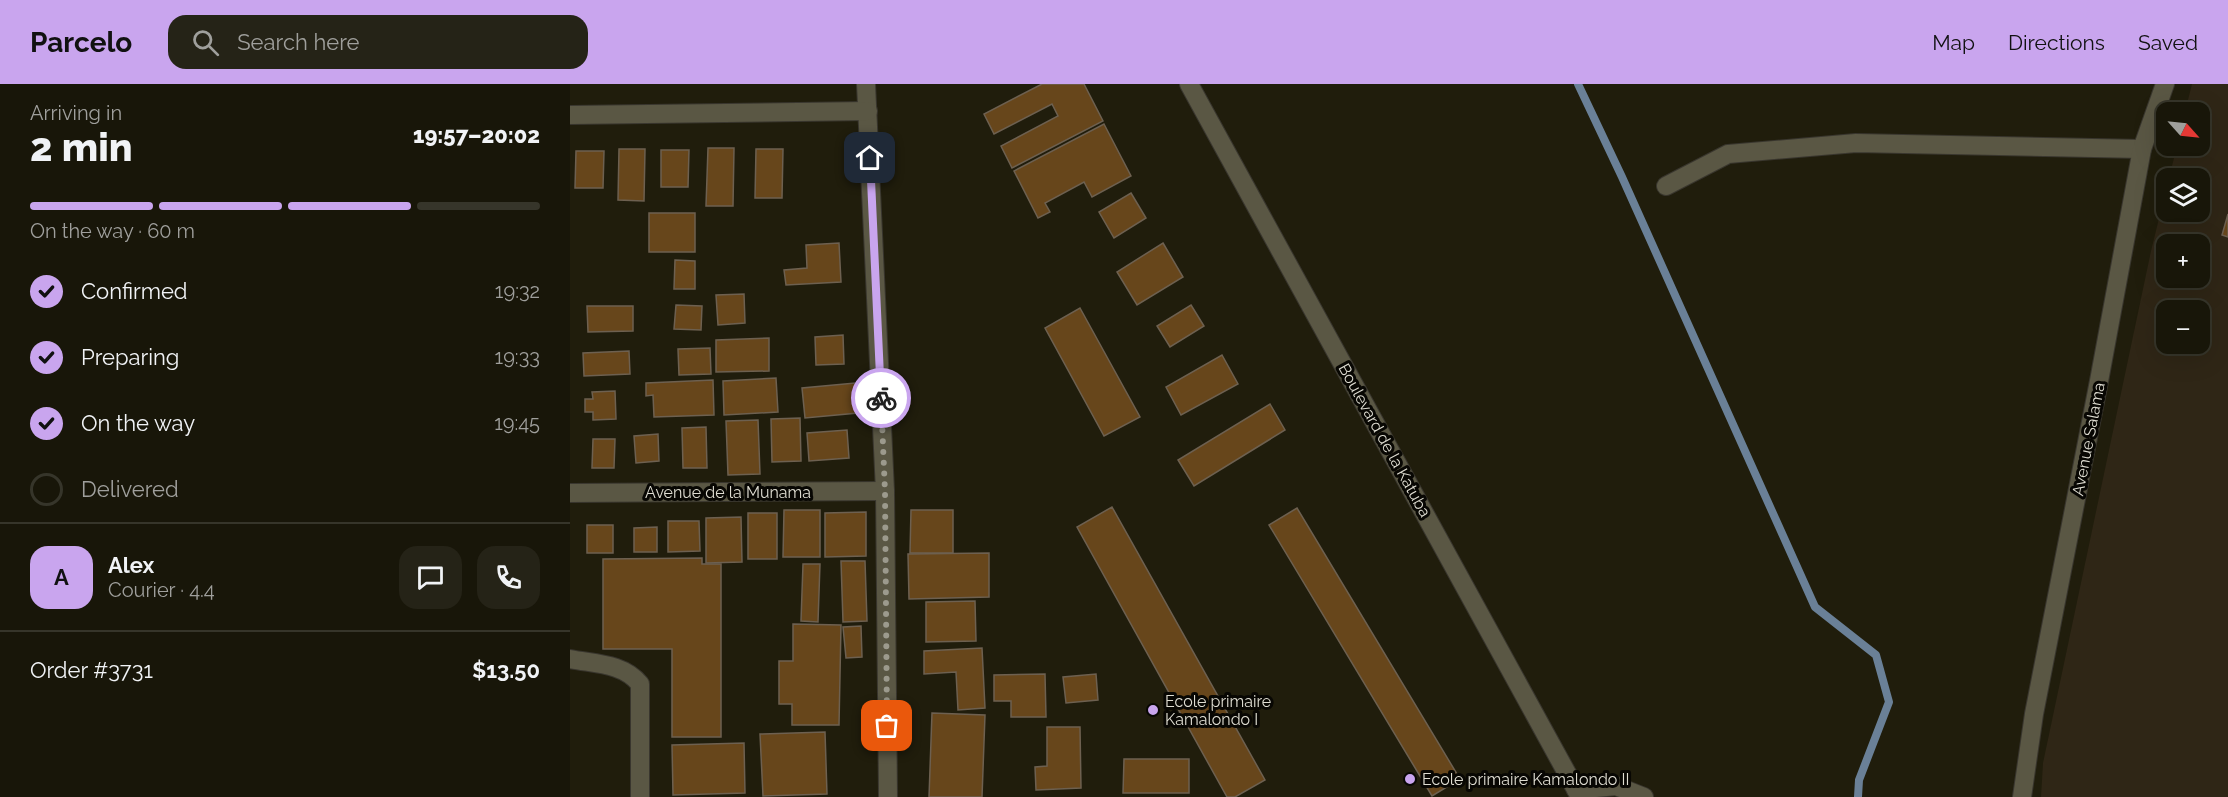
<!DOCTYPE html>
<html lang="en">
<head>
<meta charset="utf-8">
<style>
  :root { --surface:#181609; --page:#252317; --text:#f1f3f6; --muted:#9f9f9c; --line:#36352a; --accent:#c9a5ee }
  body { margin:0; font-family:Raleway,sans-serif; background:var(--page); color:var(--text); height:100vh; display:flex; flex-direction:column; font-size:22px; white-space:nowrap }
  * { box-sizing:border-box; margin:0 }
  p { font-size:20px; color:var(--muted) }
  .icon { flex:none; width:33px; height:33px; fill:none; stroke:currentColor; stroke-width:2; stroke-linecap:round; stroke-linejoin:round }
  .map { position:relative; flex:1; overflow:hidden }
  .panel { display:flex; flex-direction:column; background:var(--surface); width:570px }
  .panel>* { flex:none }
  .needle { width:39px; rotate:117deg }
  .controls { position:absolute; left:1586px; top:18px; display:grid; gap:12px }
  .controls a { display:grid; place-items:center; width:54px; height:54px; border-radius:12px; background:var(--surface); box-shadow:0 6px 24px #0002,0 0 0 2px var(--line); font-size:30px }
  .pin { position:absolute; display:grid; place-items:center; width:51px; height:51px; color:#fff; margin:-26px; border-radius:12px; box-shadow:0 3px 9px #0006 }
  .courier { position:absolute; display:grid; place-items:center; width:60px; height:60px; margin:-30px; border:4px solid #c9a5ee; border-radius:50%; background:#fff; color:#222; box-shadow:0 2px 8px #0007 }
  .headline em { font-style:normal; font-weight:800 }
  .headline div { display:flex; flex-direction:column-reverse }
  .headline { display:flex; align-items:center; justify-content:space-between; height:102px; padding:0 30px }
  h1 { font-size:39px; font-weight:800; line-height:45px }
  .bar { display:grid; grid-template-columns:repeat(4,1fr); gap:9px 6px; align-content:center; height:72px; padding:0 30px }
  .bar i { height:8px; border-radius:4px; background:var(--line) }
  .bar .current { background:var(--accent) }
  .bar p { grid-column:span 4 }
  .line { display:flex; align-items:center; gap:15px; padding:0 30px; border-top:2px solid var(--line) }
  .line div { flex:1 }
  .round { display:grid; place-items:center; flex:none; width:63px; height:63px; border-radius:18px; background:var(--page) }
  ol { padding:0 30px; list-style:none }
  li { display:flex; align-items:center; gap:18px; height:66px }
  li p { margin-inline-start:auto }
  li .icon { padding:6px; border-radius:50%; background:var(--accent); color:#111; stroke-width:4 }
  li:last-child { color:var(--muted) }
  li i { width:33px; height:33px; border:3px solid var(--line); border-radius:50% }
  header { display:flex; align-items:center; gap:36px; box-sizing:border-box; height:84px; padding:0 30px; background:var(--accent); color:#111 }
  header strong { font-size:28px }
  nav { display:flex; gap:33px; margin-inline-start:auto; font-size:21px }
  .search { width:420px; height:54px; background:var(--page); display:flex; align-items:center; gap:15px; box-sizing:border-box; padding:0 21px; border-radius:18px; color:var(--muted); font-size:22px }
  main { display:flex; flex:1; min-height:0 }
  .map>svg:first-child { display:block }
</style>
</head>
<body>
<header>
<strong>Parcelo</strong>
<div class="search"><svg class="icon" aria-label="search" viewBox="0 0 24 24"><circle cx="10" cy="10" r="6"/><path d="M15 15l6 6"/></svg>Search here</div>
<nav><a>Map</a><a>Directions</a><a>Saved</a></nav>
</header>
<main>
<section class="panel">
<div class="headline"><div><h1>2 min</h1><p>Arriving in</p></div><em>19:57–20:02</em></div>
<div class="bar"><i class="current"></i><i class="current"></i><i class="current"></i><i></i><p>On the way · 60 m</p></div>
<ol>
<li><svg class="icon" aria-label="check" viewBox="0 0 24 24"><path d="M5 12l5 5 9-10"/></svg>Confirmed<p>19:32</p></li>
<li><svg class="icon" aria-label="check" viewBox="0 0 24 24"><path d="M5 12l5 5 9-10"/></svg>Preparing<p>19:33</p></li>
<li><svg class="icon" aria-label="check" viewBox="0 0 24 24"><path d="M5 12l5 5 9-10"/></svg>On the way<p>19:45</p></li>
<li><i></i>Delivered</li>
</ol>
<div class="line" style="height:108px"><b class="round" style="background:var(--accent);color:#111">A</b><div><b>Alex</b><p>Courier · 4.4</p></div><a class="round"><svg class="icon" aria-label="chat" viewBox="0 0 24 24"><path d="M4 5h16v11H9l-5 4z"/></svg></a><a class="round"><svg class="icon" aria-label="phone" viewBox="0 0 24 24"><path d="M5 4h4l2 5-3 2q2 4 5 5l2-3 5 2v4C11 20 4 13 5 4z"/></svg></a></div>
<div class="line" style="height:78px"><div>Order #3731</div><b>$13.50</b></div>
</section>
<div class="map">
<svg width="1658" height="713" viewBox="0 0 1658 713">
  <rect width="100%" height="100%" fill="#201d0c"/>
  <path fill="#2f2616" fill-rule="evenodd" d="M1622 0H1658V713H1471L1473 679 1581 167 1596 106V128H1629V94H1599L1607 62H1629V28H1615ZM1596 160H1629V194H1596ZM1596 226H1629V260H1596Z"/>
  <g fill="none" stroke-linecap="round" stroke-linejoin="round">
    <polyline stroke="#6a8097" stroke-width="8" points="1008,0 1052,93 1245,523 1306,571 1319,618 1289,696 1288,713"/>
  </g>
  <g fill="#67461b" stroke="#6d6050" stroke-width="1.5">
    <polygon points="472,0 514,0 533,37 442,84 431,62 488,32 482,20 424,50 414,30"/>
    <polygon points="534,40 561,92 522,113 514,98 475,119 480,128 468,134 444,87"/>
    <polygon points="138,64 164,64 163,122 136,122"/>
    <polygon points="49,65 75,65 74,117 48,116"/>
    <polygon points="186,65 213,65 212,114 185,114"/>
    <polygon points="91,66 119,66 118,103 91,103"/>
    <polygon points="6,67 34,67 33,104 5,104"/>
    <polygon points="561,109 576,134 544,154 529,128"/>
    <rect x="79" y="129" width="46" height="39"/>
    <polygon points="1658,130 1658,153 1652,151"/>
    <polygon points="269,159 271,198 216,201 214,186 237,184 236,161"/>
    <polygon points="593,159 613,193 567,221 547,188"/>
    <polygon points="105,176 125,177 125,205 104,205"/>
    <polygon points="174,210 175,239 148,241 146,211"/>
    <polygon points="106,221 132,222 131,246 104,245"/>
    <polygon points="621,221 634,242 600,263 587,242"/>
    <polygon points="17,222 63,222 63,247 18,248"/>
    <polygon points="510,224 570,333 534,352 475,244"/>
    <polygon points="273,251 274,280 246,281 245,253"/>
    <polygon points="199,254 199,287 146,288 146,256"/>
    <polygon points="140,264 141,290 109,291 108,265"/>
    <polygon points="59,267 60,290 14,292 13,269"/>
    <polygon points="652,271 668,300 611,331 596,303"/>
    <polygon points="206,294 208,328 154,331 153,297"/>
    <polygon points="143,296 144,331 84,333 83,311 76,312 76,299"/>
    <polygon points="285,299 288,329 235,334 232,304"/>
    <polygon points="45,307 46,335 23,336 23,328 15,328 15,315 23,315 22,308"/>
    <polygon points="700,320 715,346 624,402 608,376"/>
    <polygon points="230,334 231,377 202,378 201,335"/>
    <polygon points="188,336 190,390 158,391 156,337"/>
    <polygon points="136,343 137,384 113,384 112,344"/>
    <polygon points="277,346 279,374 239,377 237,349"/>
    <polygon points="88,350 89,377 66,379 64,352"/>
    <polygon points="23,355 45,355 44,384 22,384"/>
    <polygon points="542,423 695,696 665,713 657,713 507,443"/>
    <polygon points="727,424 890,695 862,712 699,441"/>
    <polygon points="214,426 250,426 250,473 213,473"/>
    <polygon points="341,426 383,426 383,469 340,469"/>
    <polygon points="296,428 296,472 255,473 255,429"/>
    <rect x="178" y="429" width="29" height="46"/>
    <polygon points="171,433 172,478 136,479 136,434"/>
    <polygon points="98,437 129,437 130,467 98,468"/>
    <rect x="17" y="441" width="26" height="28"/>
    <polygon points="87,443 87,468 64,468 64,444"/>
    <polygon points="419,469 419,513 339,515 338,470"/>
    <polygon points="132,474 132,480 151,480 151,653 102,653 102,565 33,565 33,475"/>
    <polygon points="271,477 295,477 297,537 273,538"/>
    <polygon points="233,480 250,480 248,538 231,537"/>
    <polygon points="405,517 406,557 356,558 356,518"/>
    <polygon points="223,540 271,541 269,641 222,641 222,620 209,620 209,577 223,577"/>
    <polygon points="291,542 292,573 276,574 273,543"/>
    <polygon points="412,564 415,624 388,626 386,588 354,590 354,567"/>
    <polygon points="475,590 476,633 441,633 441,617 424,617 424,591"/>
    <polygon points="526,590 528,616 496,619 493,593"/>
    <polygon points="362,629 415,631 412,713 359,713"/>
    <polygon points="477,643 510,643 511,704 466,706 465,683 477,682"/>
    <polygon points="255,648 257,710 193,712 190,650"/>
    <polygon points="174,659 175,709 103,711 102,661"/>
    <polygon points="554,675 619,675 619,709 553,709"/>
  </g>
  <g fill="none" stroke-linecap="round" stroke-linejoin="round">
    <g stroke="#39362e" stroke-width="20">
      <g id="minor">
        <polyline points="296,0 315,407 318,713"/>
        <polyline points="619,0 1010,713"/>
        <polyline points="0,31 298,27"/>
        <polyline points="1096,102 1158,70 1286,59 1572,65"/>
        <polyline points="0,409 315,407"/>
        <path d="M0 575C25 580 53 579 70 600V713"/>
        <polyline points="1006,706 1046,702 1074,713"/>
        <polyline points="1452,713 1464,630 1529,297 1572,65 1595,0"/>
      </g>
    </g>
    <use href="#minor" stroke="#5a5744" stroke-width="18"/>
  </g>
  <g fill="none" stroke-linecap="round" stroke-linejoin="round">
    <polyline stroke="#9c9a8d" stroke-width="6" stroke-dasharray="0 10.8" points="311,314 315,408 317,642"/>
    <polyline stroke="#c9a5ee" stroke-width="8" points="300,74 311,314"/>
  </g>
  <g fill="#c9a5ee" stroke="#080703" stroke-width="2">
    <circle cx="583" cy="626" r="6"/>
    <circle cx="840" cy="695" r="6"/>
  </g>
  <g text-anchor="middle" stroke-width="6" stroke-linejoin="round" paint-order="stroke">
    <g font-size="16" fill="#dfddd2" stroke="#080703">
      <text transform="translate(1518 355) rotate(-79)" y="6">Avenue Salama</text>
      <text transform="translate(815 356) rotate(61)" y="6">Boulevard de la Katuba</text>
      <text x="158" y="414">Avenue de la Munama</text>
    </g>
    <g font-size="16" fill="#dfddd2" stroke="#080703" text-anchor="start">
      <text x="595" y="623">Ecole primaire<tspan x="595" dy="18">Kamalondo I</tspan></text>
      <text x="852" y="701">Ecole primaire Kamalondo II</text>
    </g>
  </g>
</svg>
<div class="controls">
<a><svg class="needle" viewBox="-14 -14 28 28"><path d="M0-13l5 13h-10z" fill="#e53935"/><path d="M0 13l5-13h-10z" fill="#9f9f9c"/></svg></a>
<a><svg class="icon" aria-label="layers" viewBox="0 0 24 24"><path d="M12 4l9 5-9 5-9-5zM3 14l9 5 9-5"/></svg></a>
<a>+</a>
<a>−</a>
</div>
<div class="pin" style="left:317px;top:642px;background:#ea580c"><svg class="icon" aria-label="bag" viewBox="0 0 24 24"><path d="M5 8h14l-1 12H6zM9 8a3 3 0 0 1 6 0"/></svg></div>
<div class="pin" style="left:300px;top:74px;background:#1f2937"><svg class="icon" aria-label="home" viewBox="0 0 24 24"><path d="M3 11l9-7 9 7M6 9v11h12V9"/></svg></div>
<div class="courier" style="left:311px;top:314px"><svg class="icon" aria-label="bike" viewBox="0 0 24 24"><circle cx="6" cy="16" r="4"/><circle cx="18" cy="16" r="4"/><path d="M6 16l4-8h5l3 8M10 8l3 8H6M13 5h3"/></svg></div>
</div>
</main>
</body>
</html>
